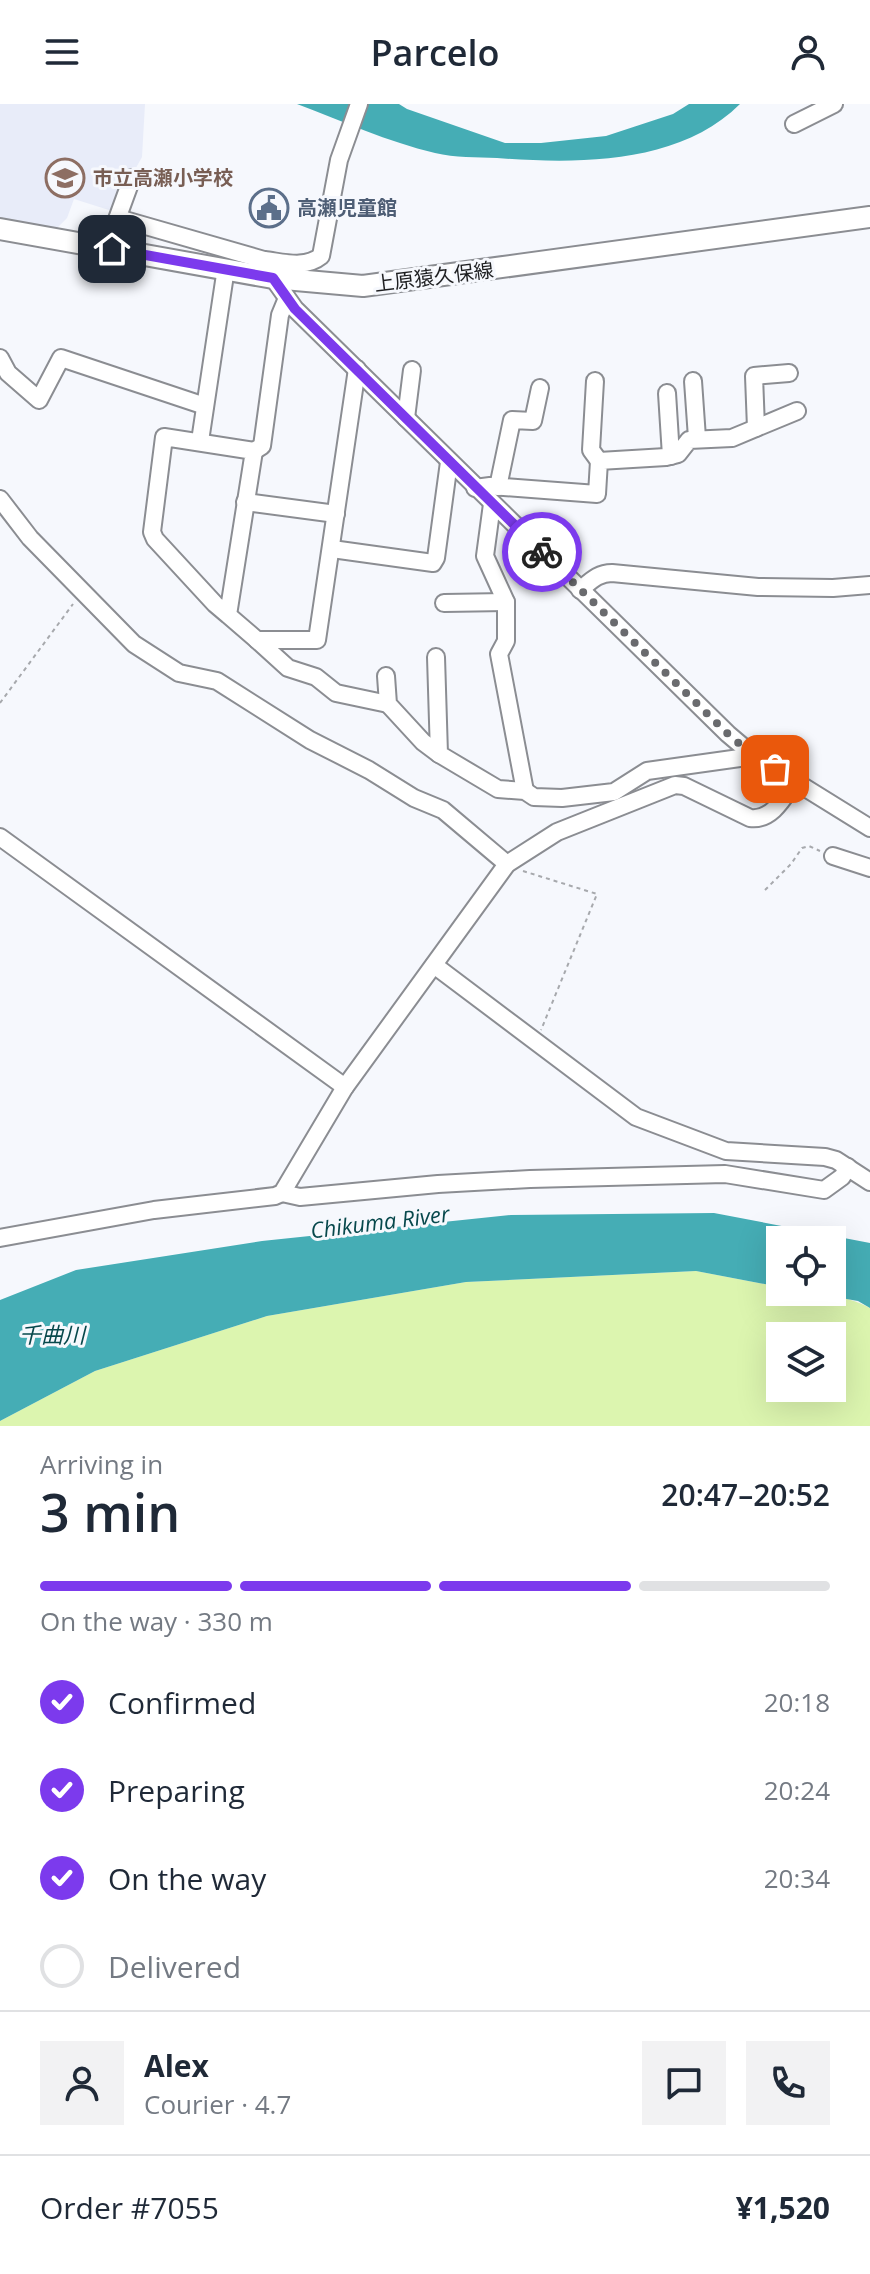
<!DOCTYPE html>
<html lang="en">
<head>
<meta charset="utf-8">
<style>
  :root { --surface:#fff; --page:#f2f2f3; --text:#1f2937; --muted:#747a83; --line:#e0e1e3; --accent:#7c3aed }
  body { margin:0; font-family:"Open Sans","Noto Sans JP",sans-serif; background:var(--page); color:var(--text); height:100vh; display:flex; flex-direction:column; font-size:30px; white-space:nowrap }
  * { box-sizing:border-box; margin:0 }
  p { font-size:26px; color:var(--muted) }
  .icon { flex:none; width:44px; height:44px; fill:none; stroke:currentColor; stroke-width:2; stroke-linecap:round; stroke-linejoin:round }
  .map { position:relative; height:1322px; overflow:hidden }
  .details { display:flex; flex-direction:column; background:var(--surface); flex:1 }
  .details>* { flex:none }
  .fabs { position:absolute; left:766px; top:1122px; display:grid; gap:16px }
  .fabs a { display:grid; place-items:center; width:80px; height:80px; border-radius:0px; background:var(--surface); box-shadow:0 8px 32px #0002; font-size:40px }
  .pin { position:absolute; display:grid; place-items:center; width:68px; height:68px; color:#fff; margin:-34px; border-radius:16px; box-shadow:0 4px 12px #0006 }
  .courier { position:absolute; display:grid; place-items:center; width:80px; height:80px; margin:-40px; border:6px solid #7c3aed; border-radius:50%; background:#fff; color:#222; box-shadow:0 2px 10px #0007 }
  .summary em { font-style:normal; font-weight:600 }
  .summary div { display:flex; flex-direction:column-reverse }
  .summary { display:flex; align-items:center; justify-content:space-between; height:136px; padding:0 40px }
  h1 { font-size:52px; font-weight:600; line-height:60px }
  .bar { display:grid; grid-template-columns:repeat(4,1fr); gap:12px 8px; align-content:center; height:96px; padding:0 40px }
  .bar i { height:10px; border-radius:6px; background:var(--line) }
  .bar .selected { background:var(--accent) }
  .bar p { grid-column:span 4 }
  .line { display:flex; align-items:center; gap:20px; padding:0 40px; border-top:2px solid var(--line) }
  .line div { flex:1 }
  .round { display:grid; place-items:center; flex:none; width:84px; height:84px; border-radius:0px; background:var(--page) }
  ol { padding:0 40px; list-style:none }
  li { display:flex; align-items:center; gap:24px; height:88px }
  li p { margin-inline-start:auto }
  li .icon { padding:8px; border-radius:50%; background:var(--accent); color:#fff; stroke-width:4 }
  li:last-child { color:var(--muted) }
  li i { width:44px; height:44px; border:4px solid var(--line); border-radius:50% }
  header { display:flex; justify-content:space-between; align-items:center; height:104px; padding:0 40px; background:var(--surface); font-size:36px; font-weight:600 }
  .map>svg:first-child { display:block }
</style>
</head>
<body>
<header><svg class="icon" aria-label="menu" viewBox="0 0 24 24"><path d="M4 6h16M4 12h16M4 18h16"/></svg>Parcelo<svg class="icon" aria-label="person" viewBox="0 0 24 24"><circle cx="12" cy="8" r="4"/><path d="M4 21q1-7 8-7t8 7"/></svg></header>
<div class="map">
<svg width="870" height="1322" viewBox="0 0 870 1322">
  <rect width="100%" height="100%" fill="#f6f8fd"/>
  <polygon fill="#e8ecf9" points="0,0 145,0 142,53 112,107 74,95 67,114 56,125 0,115"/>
  <path fill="#dcf5af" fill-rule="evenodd" d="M696 1167 780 1183V1188C810 1188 844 1190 870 1204V1322H0V1317L95 1267 267 1212 466 1178ZM780 1232H832V1284H780Z"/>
  <g fill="#45adb5">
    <path d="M297 0H399L407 5 505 39H541L606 32 673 10 689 0H740C679 61 576 60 497 54 477 53 455 54 435 49 388 38 342 17 297 0Z"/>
    <polygon points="714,1109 870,1139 870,1204 858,1197 807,1188 832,1188 832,1136 780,1136 780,1183 696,1167 466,1178 267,1212 95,1267 0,1317 0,1196 76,1166 262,1137 511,1111"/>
  </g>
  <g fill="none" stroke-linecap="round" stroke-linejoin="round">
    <g stroke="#8b8d92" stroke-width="20">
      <g id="minor">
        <polyline points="794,20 834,0"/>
        <polyline points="118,114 264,156"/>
        <polyline points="112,145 113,126 132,74"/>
        <path d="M260 170 264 156C283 158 305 165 321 152L339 56 359 0"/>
        <polyline points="273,174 295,205 728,630 754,652 870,724"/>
        <polyline points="0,254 8,269 39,296 61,254 205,302"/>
        <polyline points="595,277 591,346 599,357"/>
        <polyline points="693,277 697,334"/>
        <polyline points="667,289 671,352"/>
        <polyline points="406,314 412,266"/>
        <polyline points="756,324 754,272 789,269"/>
        <polyline points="200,337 226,164"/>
        <polyline points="254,347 262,342 280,211 287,194"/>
        <polyline points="498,383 512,316 533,317 540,284"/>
        <polyline points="475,384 490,382 597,390 599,357 666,353 678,350 689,336 732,334 797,307"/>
        <polyline points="0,395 30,434 134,540 179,569 217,577 310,636 369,666 414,694 443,706 507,760"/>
        <polyline points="245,398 336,410"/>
        <polyline points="492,400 485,452 506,498 506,537 499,550 525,687"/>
        <polyline points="332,445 433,459 436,454 449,358"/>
        <path d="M580 486C591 477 598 469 612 469L758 483 833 484 870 481"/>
        <polyline points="444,499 506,498"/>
        <polyline points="228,511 215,500 155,435 152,428 164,333 254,347 228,511 257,536 317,536 357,265"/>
        <polyline points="257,536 288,564 316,573 336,589 388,600"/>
        <polyline points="436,553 439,650 498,685 525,687 534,693 562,694 614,688 647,667 754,652"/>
        <polyline points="386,572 388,600 423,638 439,650"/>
        <polyline points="0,733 345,983"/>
        <polyline points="833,752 870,764"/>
        <polyline points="434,861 636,1013 726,1047 825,1053 836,1056 870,1078"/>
        <polyline points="282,1089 300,1093 438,1080 530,1075 725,1070 824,1086 842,1073 848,1063"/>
        <path d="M0 1134 154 1106 275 1092 282 1089 345 983 507 760 557 728 675 681 684 682 750 714C772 717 784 693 795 677"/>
      </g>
    </g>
    <g stroke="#8b8d92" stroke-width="24">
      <polyline id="major" points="0,125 273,174 363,182 870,113"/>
    </g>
    <g stroke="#a7a9ad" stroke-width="2" stroke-dasharray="4 4" stroke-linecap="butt">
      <polyline points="0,599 73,500"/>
      <polyline points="523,767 597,790 541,926"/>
      <polyline points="765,786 791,760 802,744 809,742 820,747"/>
    </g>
    <use href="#minor" stroke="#fff" stroke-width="16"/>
    <use href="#major" stroke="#fff" stroke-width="20"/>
  </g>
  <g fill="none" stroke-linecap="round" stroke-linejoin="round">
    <polyline stroke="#6a6b6e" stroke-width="8" stroke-dasharray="0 14.4" points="542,448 728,630 754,652 775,665"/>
    <polyline stroke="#7c3aed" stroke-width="10" points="112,145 273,174 295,205 542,448"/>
  </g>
  <defs>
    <g id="school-ring" transform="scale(2)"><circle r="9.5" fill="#f6f8fd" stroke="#8d6e63" stroke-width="1.5"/><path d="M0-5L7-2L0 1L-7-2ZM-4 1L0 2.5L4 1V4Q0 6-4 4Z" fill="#8d6e63"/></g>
    <g id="civic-ring" transform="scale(2)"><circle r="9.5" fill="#f6f8fd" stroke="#5c6f8a" stroke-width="1.5"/><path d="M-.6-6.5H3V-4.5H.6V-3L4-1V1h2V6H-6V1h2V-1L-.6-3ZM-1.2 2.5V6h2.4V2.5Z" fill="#5c6f8a"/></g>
  </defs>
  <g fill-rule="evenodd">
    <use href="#school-ring" x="65" y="74"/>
    <use href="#civic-ring" x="269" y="104"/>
  </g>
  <g text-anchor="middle" stroke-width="6" stroke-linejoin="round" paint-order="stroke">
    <g font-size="20" font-weight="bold" fill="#785e54" stroke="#f6f8fd" text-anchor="start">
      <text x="93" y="81">市立高瀬小学校</text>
    </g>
    <g font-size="20" font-weight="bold" fill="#4e5e75" stroke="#f6f8fd" text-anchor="start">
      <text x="297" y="111">高瀬児童館</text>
    </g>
    <g font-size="20" fill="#1e1f21" stroke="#f6f8fd">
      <text transform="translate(434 173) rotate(-7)" y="7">上原猿久保線</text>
    </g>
    <g font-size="22" font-style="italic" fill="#07484c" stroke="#f6f8fd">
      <text transform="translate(380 1118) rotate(-7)" y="8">Chikuma River</text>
      <text x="52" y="1239">千曲川</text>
    </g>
  </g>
</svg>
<div class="fabs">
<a><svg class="icon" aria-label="locate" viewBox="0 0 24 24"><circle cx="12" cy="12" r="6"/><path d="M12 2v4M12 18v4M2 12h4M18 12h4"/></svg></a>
<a><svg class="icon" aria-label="layers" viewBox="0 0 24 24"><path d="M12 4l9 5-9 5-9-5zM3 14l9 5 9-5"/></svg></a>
</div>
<div class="pin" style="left:775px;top:665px;background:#ea580c"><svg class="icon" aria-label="bag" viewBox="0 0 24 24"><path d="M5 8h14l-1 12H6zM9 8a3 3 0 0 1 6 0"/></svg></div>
<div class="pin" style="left:112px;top:145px;background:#1f2937"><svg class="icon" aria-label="home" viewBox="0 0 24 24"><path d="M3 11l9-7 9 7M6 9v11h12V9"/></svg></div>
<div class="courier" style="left:542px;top:448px"><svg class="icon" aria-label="bike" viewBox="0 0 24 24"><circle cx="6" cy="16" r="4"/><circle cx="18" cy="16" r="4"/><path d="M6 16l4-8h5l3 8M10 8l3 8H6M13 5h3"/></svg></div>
</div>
<section class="details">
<div class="summary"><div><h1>3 min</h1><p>Arriving in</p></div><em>20:47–20:52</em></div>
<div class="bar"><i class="selected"></i><i class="selected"></i><i class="selected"></i><i></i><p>On the way · 330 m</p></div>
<ol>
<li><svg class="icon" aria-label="check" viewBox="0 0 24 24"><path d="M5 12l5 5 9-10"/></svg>Confirmed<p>20:18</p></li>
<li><svg class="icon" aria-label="check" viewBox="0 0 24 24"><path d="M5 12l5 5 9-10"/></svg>Preparing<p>20:24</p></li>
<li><svg class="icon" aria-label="check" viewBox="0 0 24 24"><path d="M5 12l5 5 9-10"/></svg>On the way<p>20:34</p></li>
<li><i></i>Delivered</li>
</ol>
<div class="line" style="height:144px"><a class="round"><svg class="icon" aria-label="person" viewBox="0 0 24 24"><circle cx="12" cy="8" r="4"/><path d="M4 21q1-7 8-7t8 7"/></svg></a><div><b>Alex</b><p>Courier · 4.7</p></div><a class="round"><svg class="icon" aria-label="chat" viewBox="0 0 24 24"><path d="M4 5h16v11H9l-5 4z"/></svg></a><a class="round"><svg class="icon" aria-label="phone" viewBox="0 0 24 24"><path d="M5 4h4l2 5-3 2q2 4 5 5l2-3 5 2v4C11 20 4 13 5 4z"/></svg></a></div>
<div class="line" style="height:104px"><div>Order #7055</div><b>¥1,520</b></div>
</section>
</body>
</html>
